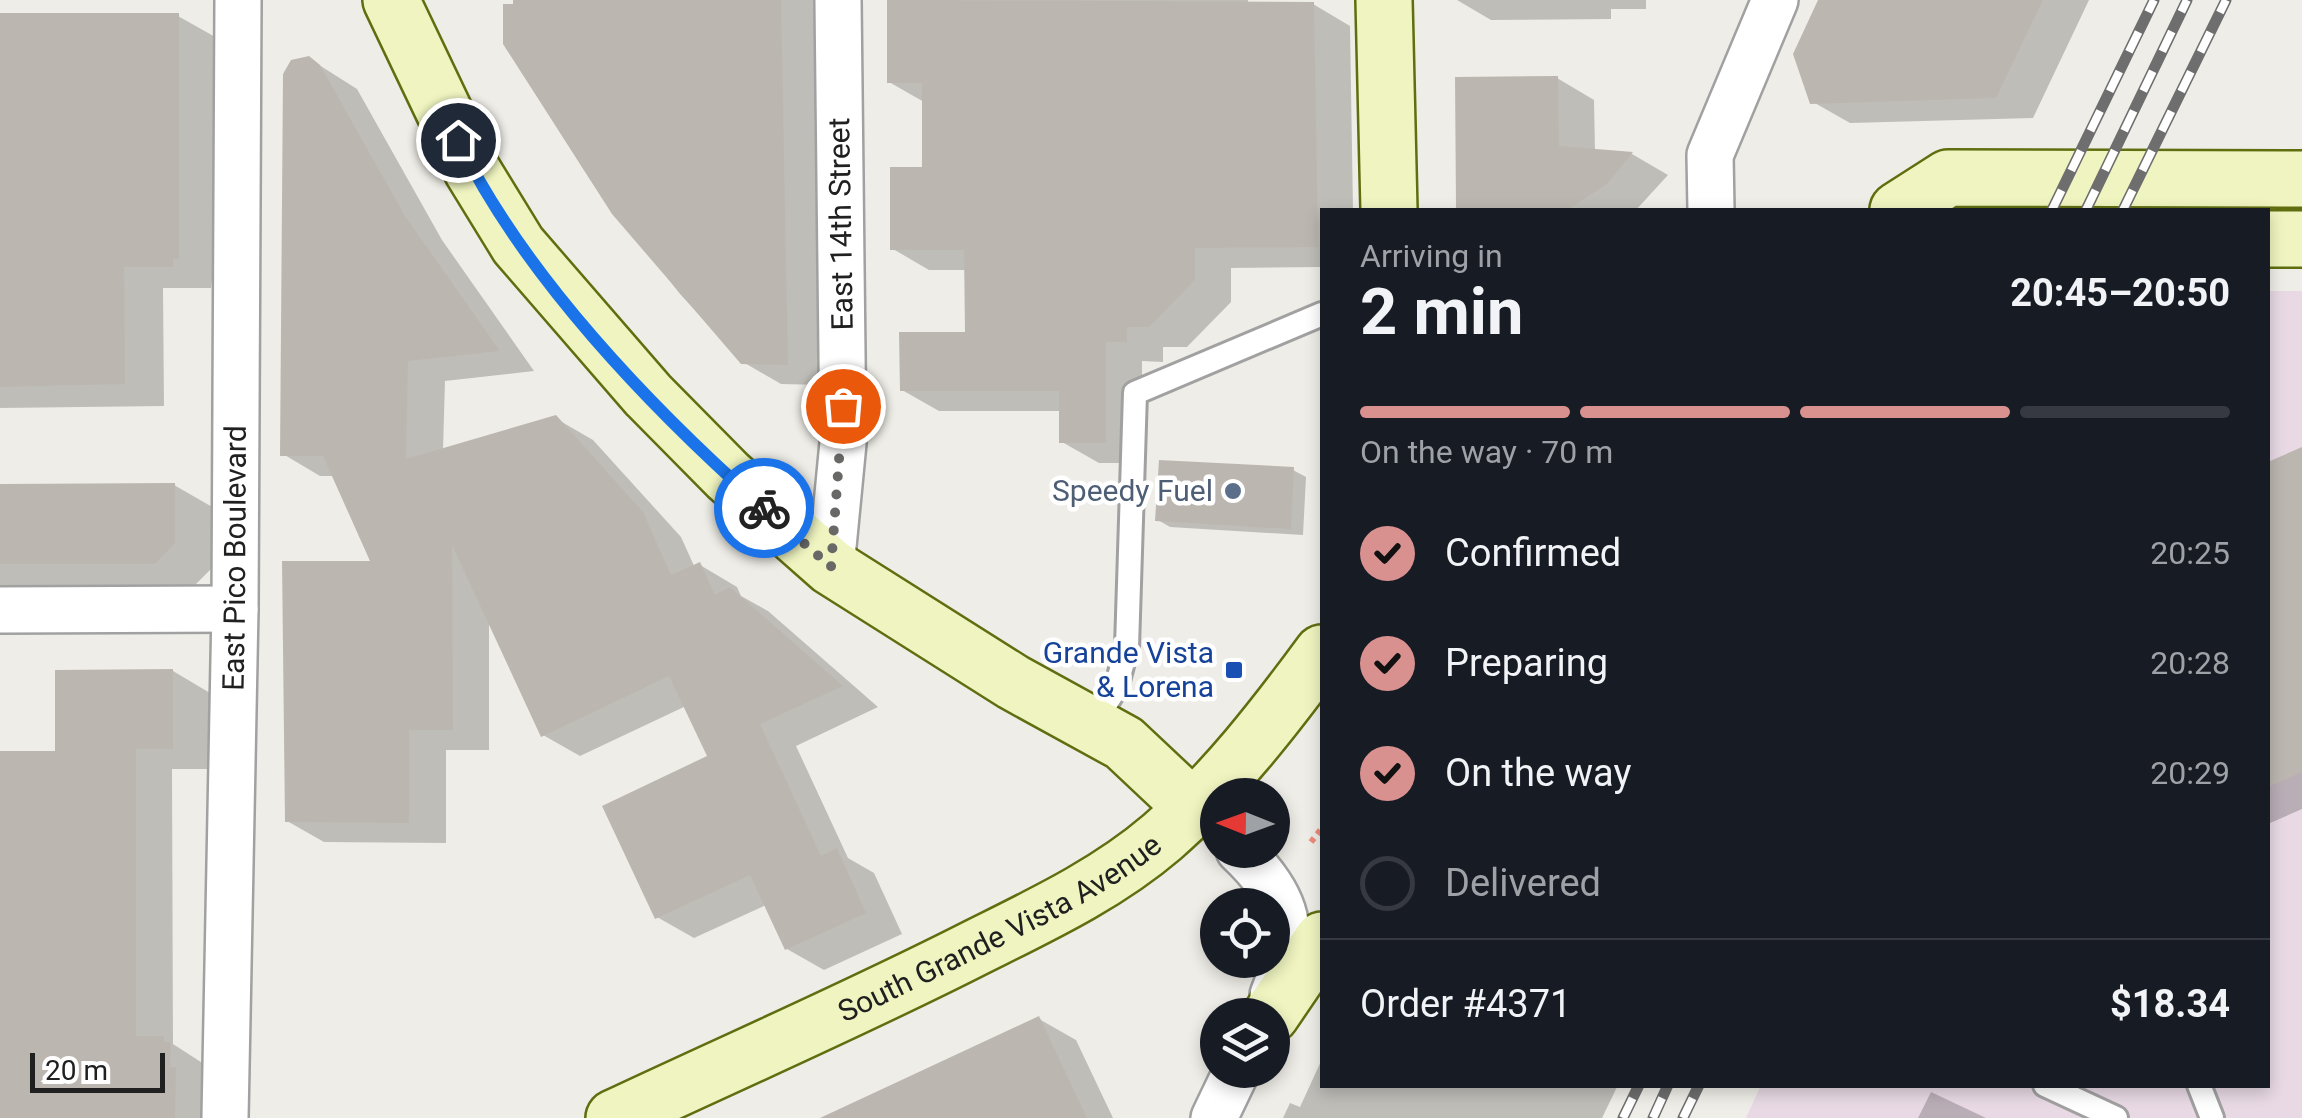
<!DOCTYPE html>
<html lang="en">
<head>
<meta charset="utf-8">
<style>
  :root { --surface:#171b24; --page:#20242c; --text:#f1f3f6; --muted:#9ea1a6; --line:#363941; --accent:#d99190 }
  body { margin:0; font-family:Roboto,sans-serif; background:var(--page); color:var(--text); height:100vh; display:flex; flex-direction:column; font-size:38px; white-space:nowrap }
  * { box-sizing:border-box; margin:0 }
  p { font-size:32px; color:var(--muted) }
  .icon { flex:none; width:55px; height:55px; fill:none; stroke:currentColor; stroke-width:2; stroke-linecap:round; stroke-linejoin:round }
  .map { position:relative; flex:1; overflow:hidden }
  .side { position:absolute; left:1320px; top:208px; width:950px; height:880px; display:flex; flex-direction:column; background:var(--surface); border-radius:0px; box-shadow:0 5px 15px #0003 }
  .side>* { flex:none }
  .needle { width:65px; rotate:271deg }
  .controls { position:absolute; left:1200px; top:778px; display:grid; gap:20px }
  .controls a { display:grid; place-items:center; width:90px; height:90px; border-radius:50%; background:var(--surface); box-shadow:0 5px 15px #0003; font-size:50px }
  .scale { position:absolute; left:30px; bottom:25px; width:135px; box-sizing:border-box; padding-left:10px; border:5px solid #202020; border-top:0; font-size:28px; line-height:35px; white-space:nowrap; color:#202020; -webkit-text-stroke:8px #fff; paint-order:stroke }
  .pin { position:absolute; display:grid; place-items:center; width:85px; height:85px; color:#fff; margin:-42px; border:5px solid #fff; border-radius:50%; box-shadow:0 2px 10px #0007 }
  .courier { position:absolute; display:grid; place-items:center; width:100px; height:100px; margin:-50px; border:8px solid #1a73e8; border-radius:50%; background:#fff; color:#222; box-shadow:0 2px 12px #0007 }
  .head em { font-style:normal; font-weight:700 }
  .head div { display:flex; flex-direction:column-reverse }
  .head { display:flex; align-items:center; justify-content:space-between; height:170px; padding:0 40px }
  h1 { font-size:65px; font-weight:700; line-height:75px }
  .bar { display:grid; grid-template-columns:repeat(4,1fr); gap:15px 10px; align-content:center; height:120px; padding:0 40px }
  .bar i { height:12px; border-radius:8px; background:var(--line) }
  .bar .on { background:var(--accent) }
  .bar p { grid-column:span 4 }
  .line { display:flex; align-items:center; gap:25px; padding:0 40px; border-top:2px solid var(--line) }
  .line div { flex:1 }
  ol { padding:0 40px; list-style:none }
  li { display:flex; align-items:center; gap:30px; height:110px }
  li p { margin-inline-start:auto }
  li .icon { padding:10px; border-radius:50%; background:var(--accent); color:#111; stroke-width:4 }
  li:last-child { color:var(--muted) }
  li i { width:55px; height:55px; border:5px solid var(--line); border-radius:50% }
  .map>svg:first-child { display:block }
</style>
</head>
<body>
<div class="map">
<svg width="2302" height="1118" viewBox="0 0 2302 1118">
  <rect width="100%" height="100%" fill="#efede7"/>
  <polygon fill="#e8d9e4" points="2268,291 2302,291 2302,1118 1746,1118 1761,1085 2268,1085"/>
  <g fill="#0003">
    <polygon points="516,0 817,0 824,385 781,384 743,362 680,294 584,170 505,43"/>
    <polygon points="889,0 1248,0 1248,4 1313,4 1350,26 1353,210 1322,210 1322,267 1231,268 1231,302 1187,347 1163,347 1163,362 1142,361 1142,463 1099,463 1062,442 1062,411 939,411 902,390 967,334 966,270 929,270 893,249 924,169 924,102 889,82"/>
    <polygon points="1457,0 1646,0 1646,9 1611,9 1611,19 1491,20"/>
    <polygon points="1822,0 2089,0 2033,118 1850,123 1813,102"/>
    <polygon points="0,16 178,16 217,38 218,280 212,280 211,288 163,288 164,406 0,408"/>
    <polygon points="308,58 357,89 442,240 534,371 445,381 443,450 555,418 593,440 681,537 695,568 700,565 737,587 741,596 768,611 878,707 796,746 848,858 874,873 902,934 824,970 787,949 766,905 694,938 657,917 711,758 686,706 580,756 543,735 489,618 489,750 446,750 446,843 324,842 287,821 374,564 334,476 320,476 283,454"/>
    <polygon points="1557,78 1594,100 1595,151 1632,154 1668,175 1636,210 1459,210"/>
    <polygon points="2302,449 2302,809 2268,824 2268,693 2279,688 2268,663 2268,465"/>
    <polygon points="1293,470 1306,477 1303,535 1170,527 1158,520"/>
    <polygon points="174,485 214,508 214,566 195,585 0,586 0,486"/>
    <polygon points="173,671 210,693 210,769 172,769 173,1044 207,1066 212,1118 0,1118 0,754 57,754"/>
    <polygon points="1039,1019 1076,1040 1113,1118 847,1118"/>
    <polygon points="1322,1059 1322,1085 1618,1085 1602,1118 1283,1118 1290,1103 1300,1107"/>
    <polygon points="1931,1092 1986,1118 1918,1118"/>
  </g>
  <g fill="#bcb6b0">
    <polygon points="513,0 781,0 788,365 741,364 612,214 503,44 503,4 513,4"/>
    <polygon points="887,0 1314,2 1318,247 1195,248 1195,280 1149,327 1127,327 1127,342 1106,342 1106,443 1059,443 1059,391 900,391 899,332 965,332 964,250 890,250 890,167 922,167 922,83 887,83"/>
    <polygon points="1818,0 2043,0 1996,98 1810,104 1793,54"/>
    <polygon points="0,13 179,13 179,259 173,259 173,267 124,267 125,384 0,387"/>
    <polygon points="309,56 320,65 405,216 500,351 408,361 406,459 556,415 643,512 671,575 700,562 715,595 730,587 843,686 760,724 821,856 837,848 866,913 785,950 750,875 655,919 602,806 707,756 669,676 541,737 452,545 453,730 409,730 409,823 285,822 282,561 370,561 323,456 280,456 283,74 291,60"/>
    <polygon points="1558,76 1559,146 1633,152 1607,184 1567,210 1456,210 1455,77"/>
    <polygon points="2302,447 2302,772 2268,787 2268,462"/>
    <polygon points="1159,460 1294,467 1291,529 1155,521"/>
    <polygon points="175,483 175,543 155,564 0,564 0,484"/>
    <polygon points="173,669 173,749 136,749 136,1036 164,1036 164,1042 171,1042 170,1067 176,1067 175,1118 0,1118 0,751 55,751 55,670"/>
    <polygon points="1039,1016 1087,1118 820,1118"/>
  </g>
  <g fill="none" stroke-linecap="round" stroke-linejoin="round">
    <g stroke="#a1a1a1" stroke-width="28">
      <g id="lane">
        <polyline points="1092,725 1116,688 1127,647 1135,393 1322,314"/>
        <polyline points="2045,1085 2116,1118"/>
        <polyline points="2199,1085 2212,1118"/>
      </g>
    </g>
    <g stroke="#a1a1a1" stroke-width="50">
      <g id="street">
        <polyline points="1711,210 1710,155 1775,0"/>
        <polyline points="831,567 843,443 838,0"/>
        <polyline points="0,610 235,609"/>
        <path d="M1239 850C1288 896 1299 934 1273 995"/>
        <path id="s1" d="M225 1118 235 609 238 0"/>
        <polyline points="1214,1118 1237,1070"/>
      </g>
    </g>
    <g stroke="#606e10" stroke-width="60">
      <g id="secondary">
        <polyline points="391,0 472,170 518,245 648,395 728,476 831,567 1013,682 1124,743 1192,807"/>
        <polyline points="1384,0 1389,210"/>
        <polyline points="1898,210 1948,178 2302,179"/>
        <polyline points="2268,239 2302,239"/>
        <polyline points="1271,1015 1322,940"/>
        <path id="s2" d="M614 1118C733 1062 855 1009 973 949 1039 916 1106 885 1162 837 1223 784 1275 717 1322 653"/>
      </g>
    </g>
    <polyline stroke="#ed8b7a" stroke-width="6" stroke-dasharray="5 5" stroke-linecap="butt" points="1311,842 1322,828"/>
    <use href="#lane" stroke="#fff" stroke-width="22"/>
    <use href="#street" stroke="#fff" stroke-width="45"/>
    <use href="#secondary" stroke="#eff4c0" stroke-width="55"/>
    <g stroke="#6e6e6e" stroke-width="11">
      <g id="rail">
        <polyline points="2052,210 2154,0"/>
        <polyline points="2086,210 2187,0"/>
        <polyline points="2123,210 2226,0"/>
        <polyline points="1623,1118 1639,1085"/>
        <polyline points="1653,1118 1668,1085"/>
        <polyline points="1683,1118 1699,1085"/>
      </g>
    </g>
    <use href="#rail" stroke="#fff" stroke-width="8" stroke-dasharray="22" stroke-linecap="butt"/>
  </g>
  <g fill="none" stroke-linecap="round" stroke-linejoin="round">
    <polyline stroke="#686866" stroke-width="10" stroke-dasharray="0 18" points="764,508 831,567 843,406"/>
    <path stroke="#1a73e8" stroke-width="12" d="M458 140C523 275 652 409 764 508"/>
  </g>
  <circle fill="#5c6f8a" stroke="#fff" stroke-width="4" cx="1233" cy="491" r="10"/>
  <rect fill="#1a4fb4" stroke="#fff" stroke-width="4" x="1224" y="660" width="20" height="20" rx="5"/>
  <g text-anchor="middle" stroke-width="9" stroke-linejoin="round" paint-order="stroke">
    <g font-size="30" fill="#202020" stroke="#fff">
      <text transform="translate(841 224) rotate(-91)" y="10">East 14th Street</text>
      <text dy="10" stroke="none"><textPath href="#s1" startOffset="560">East Pico Boulevard</textPath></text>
      <text dy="10" stroke="none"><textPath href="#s2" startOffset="430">South Grande Vista Avenue</textPath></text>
    </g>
    <g font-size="30" fill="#4e5e75" stroke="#fff" text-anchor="end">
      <text x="1213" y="501">Speedy Fuel</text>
    </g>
    <g font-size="30" fill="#164399" stroke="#fff" text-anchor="end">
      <text x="1214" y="663">Grande Vista<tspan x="1214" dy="34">&amp; Lorena</tspan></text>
    </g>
  </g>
</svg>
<div class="controls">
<a><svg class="needle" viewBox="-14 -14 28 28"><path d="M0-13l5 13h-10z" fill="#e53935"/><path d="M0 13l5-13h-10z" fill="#9ea1a6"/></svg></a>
<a><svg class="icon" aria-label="locate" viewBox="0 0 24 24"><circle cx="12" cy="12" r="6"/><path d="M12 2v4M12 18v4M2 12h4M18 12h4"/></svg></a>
<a><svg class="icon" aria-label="layers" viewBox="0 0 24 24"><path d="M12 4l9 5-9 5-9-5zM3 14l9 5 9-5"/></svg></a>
</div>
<div class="scale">20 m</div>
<div class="pin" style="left:843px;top:406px;background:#ea580c"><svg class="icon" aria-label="bag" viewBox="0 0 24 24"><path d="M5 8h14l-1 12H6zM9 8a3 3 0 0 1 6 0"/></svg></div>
<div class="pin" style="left:458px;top:140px;background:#1f2937"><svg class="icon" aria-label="home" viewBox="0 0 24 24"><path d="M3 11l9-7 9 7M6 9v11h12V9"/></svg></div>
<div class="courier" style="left:764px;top:508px"><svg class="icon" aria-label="bike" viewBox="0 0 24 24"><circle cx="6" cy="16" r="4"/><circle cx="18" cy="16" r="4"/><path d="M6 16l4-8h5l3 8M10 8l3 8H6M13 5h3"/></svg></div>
<section class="side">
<div class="head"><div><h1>2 min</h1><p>Arriving in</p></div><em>20:45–20:50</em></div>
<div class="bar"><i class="on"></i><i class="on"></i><i class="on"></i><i></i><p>On the way · 70 m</p></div>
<ol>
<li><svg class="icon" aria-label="check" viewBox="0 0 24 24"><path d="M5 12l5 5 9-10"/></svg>Confirmed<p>20:25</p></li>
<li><svg class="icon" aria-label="check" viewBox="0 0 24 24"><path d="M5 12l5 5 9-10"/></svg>Preparing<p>20:28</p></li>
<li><svg class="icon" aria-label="check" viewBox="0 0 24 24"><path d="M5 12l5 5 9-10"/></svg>On the way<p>20:29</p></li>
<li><i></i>Delivered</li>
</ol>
<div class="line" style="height:130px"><div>Order #4371</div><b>$18.34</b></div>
</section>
</div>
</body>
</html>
